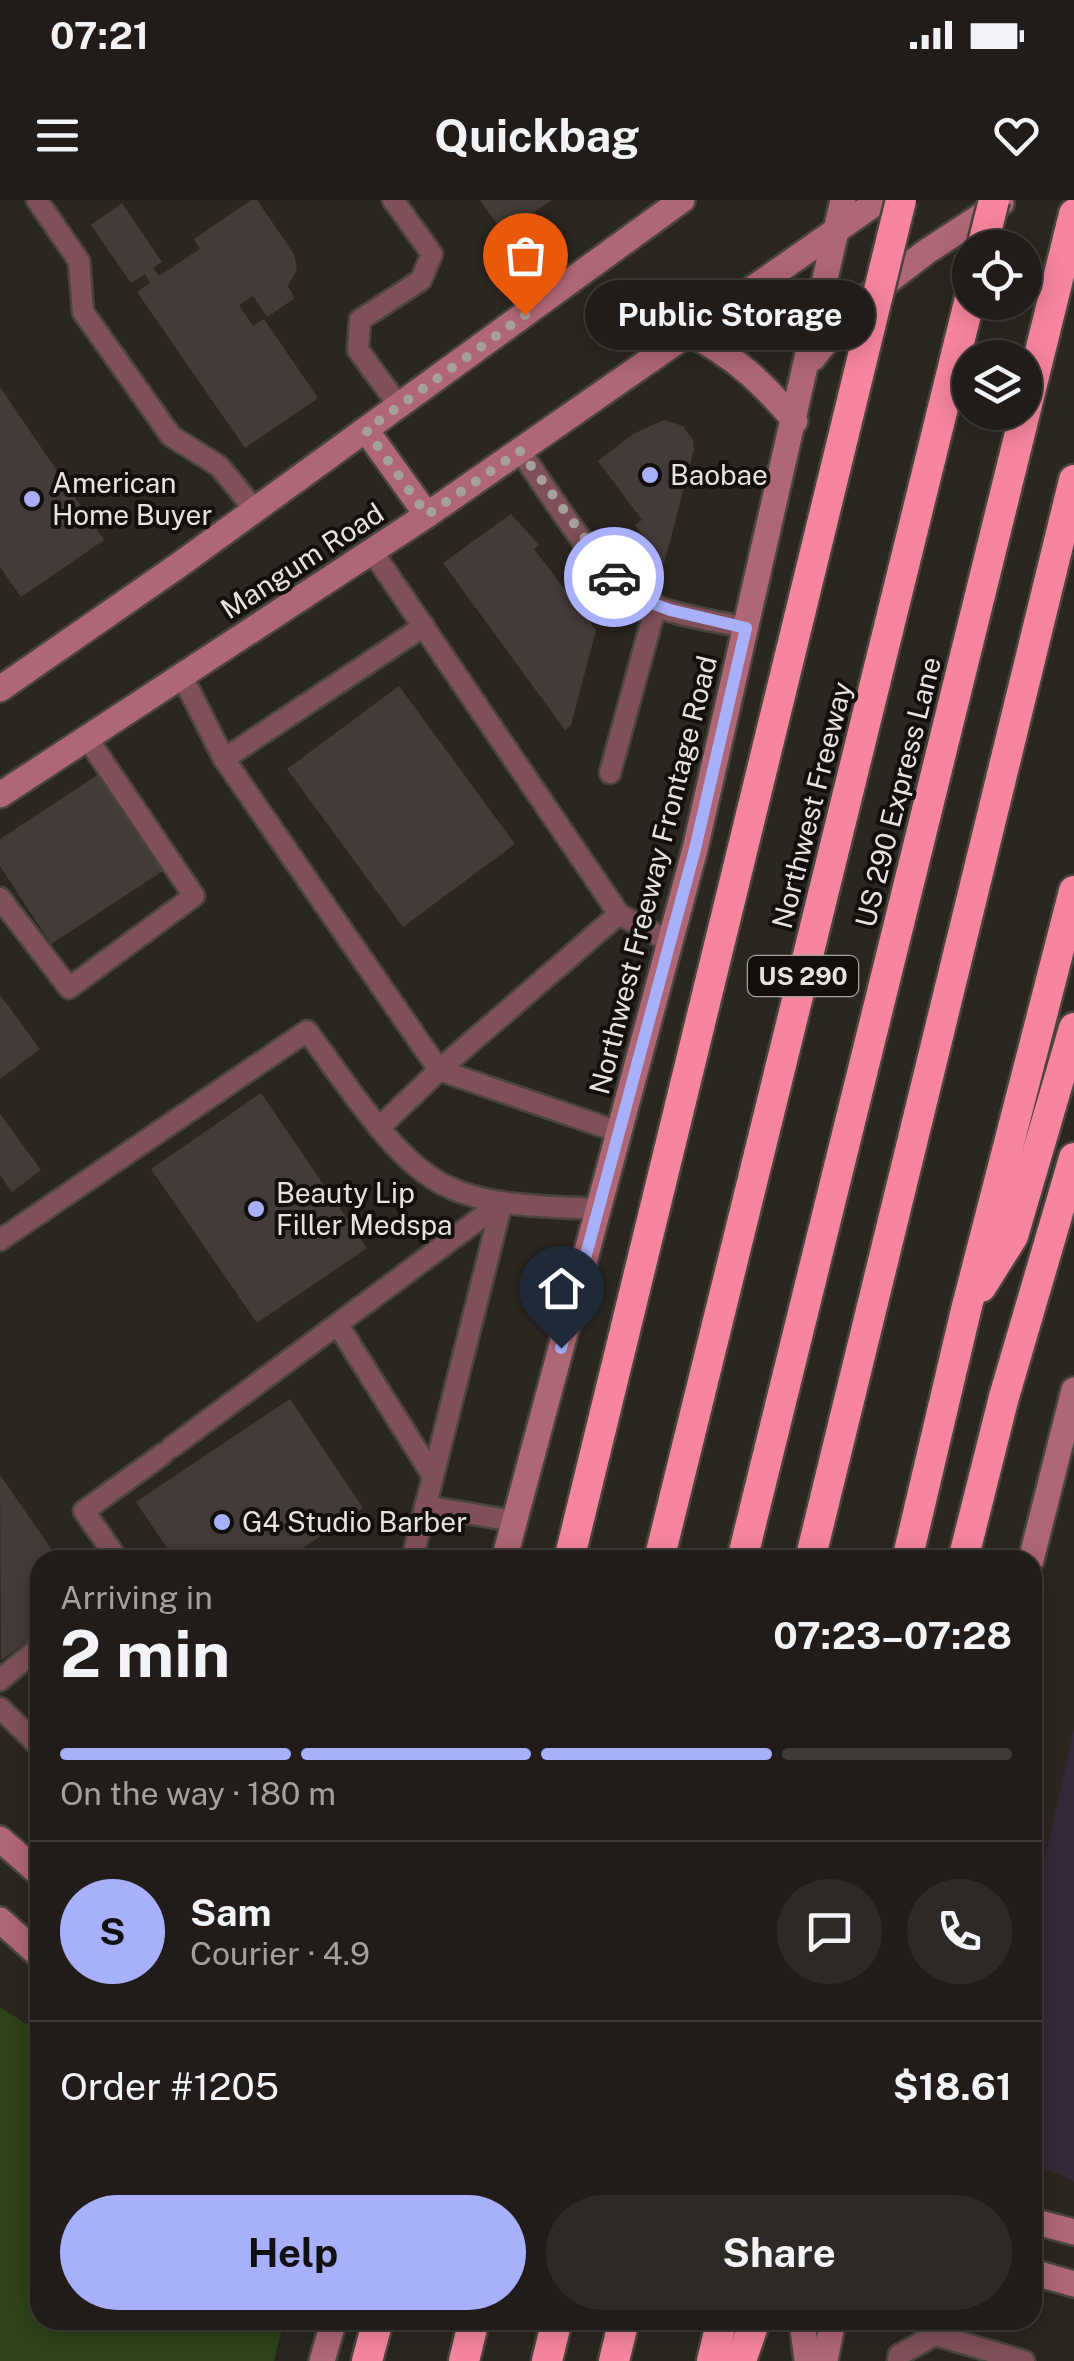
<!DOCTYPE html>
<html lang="en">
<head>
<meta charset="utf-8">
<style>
  :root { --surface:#211c19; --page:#2d2926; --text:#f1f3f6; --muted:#a2a1a2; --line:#3e3a38; --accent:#a8b0fc }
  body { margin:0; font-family:"Public Sans",sans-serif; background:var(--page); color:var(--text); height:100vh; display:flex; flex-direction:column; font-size:38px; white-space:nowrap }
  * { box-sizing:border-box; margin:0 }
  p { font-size:32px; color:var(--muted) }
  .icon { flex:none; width:55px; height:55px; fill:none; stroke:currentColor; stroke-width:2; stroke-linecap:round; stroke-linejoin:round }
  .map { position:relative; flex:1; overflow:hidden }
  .drawer { position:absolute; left:30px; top:1350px; width:1012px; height:780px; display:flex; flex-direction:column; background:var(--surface); border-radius:30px; box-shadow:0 5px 25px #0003,0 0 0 2px var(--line) }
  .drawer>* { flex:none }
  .buttons { position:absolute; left:952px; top:30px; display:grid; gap:20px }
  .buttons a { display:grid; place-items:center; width:90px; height:90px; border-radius:50%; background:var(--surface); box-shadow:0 5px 25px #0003,0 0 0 2px var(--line); font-size:50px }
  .pin { position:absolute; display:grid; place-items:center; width:85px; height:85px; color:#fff; margin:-102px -42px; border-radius:50% 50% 50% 0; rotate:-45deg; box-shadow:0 0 10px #0007 }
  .pin .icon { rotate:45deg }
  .courier { position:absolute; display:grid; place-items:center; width:100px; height:100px; margin:-50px; border:8px solid #a8b0fc; border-radius:50%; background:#fff; color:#222; box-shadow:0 2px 12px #0007 }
  .bubble { position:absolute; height:70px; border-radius:35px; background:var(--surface); box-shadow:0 5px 25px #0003,0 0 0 2px var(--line); font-size:32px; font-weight:700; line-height:70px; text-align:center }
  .head em { font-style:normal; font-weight:700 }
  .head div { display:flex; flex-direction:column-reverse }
  .head { display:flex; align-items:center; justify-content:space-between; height:170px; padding:0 30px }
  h1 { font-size:65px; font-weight:700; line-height:75px }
  .bar { display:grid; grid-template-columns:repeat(4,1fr); gap:15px 10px; align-content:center; height:120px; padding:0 30px }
  .bar i { height:12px; border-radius:8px; background:var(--line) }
  .bar .on { background:var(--accent) }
  .bar p { grid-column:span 4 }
  .line { display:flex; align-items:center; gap:25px; padding:0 30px; border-top:2px solid var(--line) }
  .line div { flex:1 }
  .round { display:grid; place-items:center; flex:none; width:105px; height:105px; border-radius:52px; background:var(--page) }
  .action { display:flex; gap:20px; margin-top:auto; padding:20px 30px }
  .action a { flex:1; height:115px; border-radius:60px; background:var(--accent); color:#111; font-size:40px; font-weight:700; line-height:115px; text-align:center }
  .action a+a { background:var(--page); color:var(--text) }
  .status { display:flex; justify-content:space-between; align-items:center; height:70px; padding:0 50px; background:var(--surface); direction:ltr }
  .status svg { height:28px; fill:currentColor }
  header { display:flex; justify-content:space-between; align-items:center; height:130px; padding:0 30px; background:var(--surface); font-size:45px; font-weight:700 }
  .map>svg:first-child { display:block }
</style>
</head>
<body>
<div class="status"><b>07:21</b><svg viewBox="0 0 49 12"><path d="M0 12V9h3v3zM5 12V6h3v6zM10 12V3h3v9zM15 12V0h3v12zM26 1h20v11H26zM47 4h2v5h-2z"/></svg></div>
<header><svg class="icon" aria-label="menu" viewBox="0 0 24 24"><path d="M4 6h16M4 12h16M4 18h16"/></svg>Quickbag<svg class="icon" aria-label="heart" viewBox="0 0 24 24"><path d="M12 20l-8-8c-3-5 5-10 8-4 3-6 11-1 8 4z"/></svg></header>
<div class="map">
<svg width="1074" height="2161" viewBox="0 0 1074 2161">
  <rect width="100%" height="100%" fill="#2c2621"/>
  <polygon fill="#342a39" points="1074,1529 1074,1981 1033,1964 1032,1716"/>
  <polygon fill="#2e4319" points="0,1807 40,1833 40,2120 284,2120 274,2161 0,2161"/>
  <g fill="#433b38">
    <polygon points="251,0 257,0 294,54 297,70 288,86 295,98 267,117 253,96 239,105 253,126 264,119 318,198 245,248 137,92 150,83 145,74 131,83 91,25 122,3 162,62 153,68 159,76 200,49 194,39"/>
    <polygon points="480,0 552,0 503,33"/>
    <polygon points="0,187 104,340 21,397 0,367"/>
    <polygon points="664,220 683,226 693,240 694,249 664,364 635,325 642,320 598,261 633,234"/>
    <polygon points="511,314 539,345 534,349 596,430 571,525 565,530 443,363"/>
    <polygon points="399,486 515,644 403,727 287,569"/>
    <polygon points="99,574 163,671 51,744 0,666 0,639"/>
    <polygon points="0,795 40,849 0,879"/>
    <polygon points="261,893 367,1048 257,1123 151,969"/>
    <polygon points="0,914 41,970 12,992 0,975"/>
    <polygon points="290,1199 363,1308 285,1360 175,1360 136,1302"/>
    <polygon points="0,1275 59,1360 40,1360 40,1433 1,1460"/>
  </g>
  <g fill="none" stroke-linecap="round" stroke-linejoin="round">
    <g stroke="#4a443f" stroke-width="25">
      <g id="lane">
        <polyline points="37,0 79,61 83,112 171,236 219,266 255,310"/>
        <polyline points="393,0 432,54 421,80 360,120 358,150 399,206"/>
        <path d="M520 251C544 285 602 378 635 397 667 415 711 420 747 428"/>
        <polyline points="372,351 619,714 670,742"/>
        <polyline points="182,476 224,559 424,426"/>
        <polyline points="224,559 439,870 619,932"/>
        <polyline points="610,573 656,405"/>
        <polyline points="0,698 69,788 194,696 87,538"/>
        <polyline points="380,927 439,870 619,714"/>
        <path d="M0 1040 307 831C343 878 393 961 446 986 491 1008 548 1006 598 1009"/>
        <polyline points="338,1125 433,1276"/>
        <polyline points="172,1247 502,1002"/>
        <polyline points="425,1306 514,1321"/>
        <polyline points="118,1360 84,1311 163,1254"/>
        <polyline points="412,1360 502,1002"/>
        <polyline points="0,1480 40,1447"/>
        <polyline points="0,1508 40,1547"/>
        <polyline points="898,2161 899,2155 935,2135 1024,2161"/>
      </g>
    </g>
    <g stroke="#4a443f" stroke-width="30">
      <g id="secondary">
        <path d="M689 133C735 157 762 182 795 221"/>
        <polyline points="813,158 854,107 926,52 1001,3"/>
        <polyline points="366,230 427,315"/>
        <polyline points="0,489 179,365 682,0"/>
        <polyline points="0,595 427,315 880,0"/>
        <polyline points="504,1360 695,649 843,0"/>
        <polyline points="1031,1360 1074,1190"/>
        <polyline points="0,1639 40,1674"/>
        <polyline points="0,1720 40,1756"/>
        <polyline points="1032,2021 1074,2032"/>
        <polyline points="1032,2072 1074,2084"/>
        <polyline points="802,2120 807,2161"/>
        <polyline points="322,2161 334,2120"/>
        <polyline points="825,2161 833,2120"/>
      </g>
    </g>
    <g stroke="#4a443f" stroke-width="35">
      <g id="highway">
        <polyline points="981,1087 1013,1036 1074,828"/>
        <polyline points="659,1360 970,98"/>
        <polyline points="742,1360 1074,14"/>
        <polyline points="810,1360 1074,280"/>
        <polyline points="907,1360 966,1110 1074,691"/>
        <polyline points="963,1360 1004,1197 1074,958"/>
        <polyline points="367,2161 378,2120"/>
        <polyline points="464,2161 474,2120"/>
        <polyline points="547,2161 557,2120"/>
        <polyline points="614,2161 624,2120"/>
        <polyline points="712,2161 722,2120"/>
        <polyline points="741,2161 755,2120"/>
      </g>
    </g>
    <use href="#lane" stroke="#7f5059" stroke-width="20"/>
    <use href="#secondary" stroke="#af6675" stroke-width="25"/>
    <use href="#highway" stroke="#f7859e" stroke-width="30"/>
    <g stroke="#4a443f" stroke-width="35" stroke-linecap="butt">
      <g id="highway-bridge">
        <polyline points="982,48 994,0"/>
        <polyline points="569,1360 901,0"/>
      </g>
    </g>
    <use href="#highway-bridge" stroke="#f7859e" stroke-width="30"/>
  </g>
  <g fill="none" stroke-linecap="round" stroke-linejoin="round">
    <polyline stroke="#a6a09c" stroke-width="10" stroke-dasharray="0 18" points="525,115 366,230 427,315 520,251 614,377"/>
    <polyline stroke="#a8b0fc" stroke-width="12" points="561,1148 695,649 746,428 670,410 633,396 614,377"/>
  </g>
  <g fill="#a8b0fc" stroke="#120f0d" stroke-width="4">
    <circle cx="650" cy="275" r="10"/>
    <circle cx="32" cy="299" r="10"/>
    <circle cx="256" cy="1009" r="10"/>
    <circle cx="222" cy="1322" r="10"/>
  </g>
  <g text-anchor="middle" stroke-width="8" stroke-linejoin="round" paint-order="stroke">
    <rect fill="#120f0d" stroke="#a7a3a0" stroke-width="2.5" x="748" y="756" width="110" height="40" rx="8"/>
    <g font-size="25" font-weight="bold" fill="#e7e2df">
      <text x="803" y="785">US 290</text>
    </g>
    <g font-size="28" fill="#e7e2df" stroke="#120f0d" text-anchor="start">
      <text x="670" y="285">Baobae</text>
      <text x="52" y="293">American<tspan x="52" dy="32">Home Buyer</tspan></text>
      <text x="276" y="1003">Beauty Lip<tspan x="276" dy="32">Filler Medspa</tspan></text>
      <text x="242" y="1332">G4 Studio Barber</text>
    </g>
    <g font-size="28" fill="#e7e2df" stroke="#120f0d">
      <text transform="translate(302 361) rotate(-33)" y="10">Mangum Road</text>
      <text transform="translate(898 592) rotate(-76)" y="10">US 290 Express Lane</text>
      <text transform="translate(812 605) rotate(-76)" y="10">Northwest Freeway</text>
      <text transform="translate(653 675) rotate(-76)" y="10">Northwest Freeway Frontage Road</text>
    </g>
  </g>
</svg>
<div class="buttons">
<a><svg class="icon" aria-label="locate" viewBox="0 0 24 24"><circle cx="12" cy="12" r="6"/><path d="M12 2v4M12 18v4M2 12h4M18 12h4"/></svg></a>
<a><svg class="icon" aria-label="layers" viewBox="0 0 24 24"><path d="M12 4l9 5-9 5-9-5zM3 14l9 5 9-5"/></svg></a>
</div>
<div class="pin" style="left:525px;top:115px;background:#ea580c"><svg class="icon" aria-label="bag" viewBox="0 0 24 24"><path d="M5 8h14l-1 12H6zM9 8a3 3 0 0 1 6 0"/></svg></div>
<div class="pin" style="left:561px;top:1148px;background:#1f2937"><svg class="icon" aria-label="home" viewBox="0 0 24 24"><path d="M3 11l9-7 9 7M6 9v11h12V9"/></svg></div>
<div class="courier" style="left:614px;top:377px"><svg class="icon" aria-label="car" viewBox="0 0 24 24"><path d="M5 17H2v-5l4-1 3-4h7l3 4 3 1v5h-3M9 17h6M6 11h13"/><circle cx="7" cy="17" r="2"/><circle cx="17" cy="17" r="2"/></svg></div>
<div class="bubble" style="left:585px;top:80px;width:290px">Public Storage</div>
<section class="drawer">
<div class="head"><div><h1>2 min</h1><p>Arriving in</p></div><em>07:23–07:28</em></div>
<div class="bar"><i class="on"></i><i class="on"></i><i class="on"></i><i></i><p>On the way · 180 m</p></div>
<div class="line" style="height:180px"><b class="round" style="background:var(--accent);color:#111">S</b><div><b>Sam</b><p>Courier · 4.9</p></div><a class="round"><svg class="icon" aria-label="chat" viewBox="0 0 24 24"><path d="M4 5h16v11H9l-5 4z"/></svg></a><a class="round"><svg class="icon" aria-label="phone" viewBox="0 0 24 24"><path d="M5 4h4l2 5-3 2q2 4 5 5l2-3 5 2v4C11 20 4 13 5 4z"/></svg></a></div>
<div class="line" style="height:130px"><div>Order #1205</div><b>$18.61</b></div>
<div class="action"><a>Help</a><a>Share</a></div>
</section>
</div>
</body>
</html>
